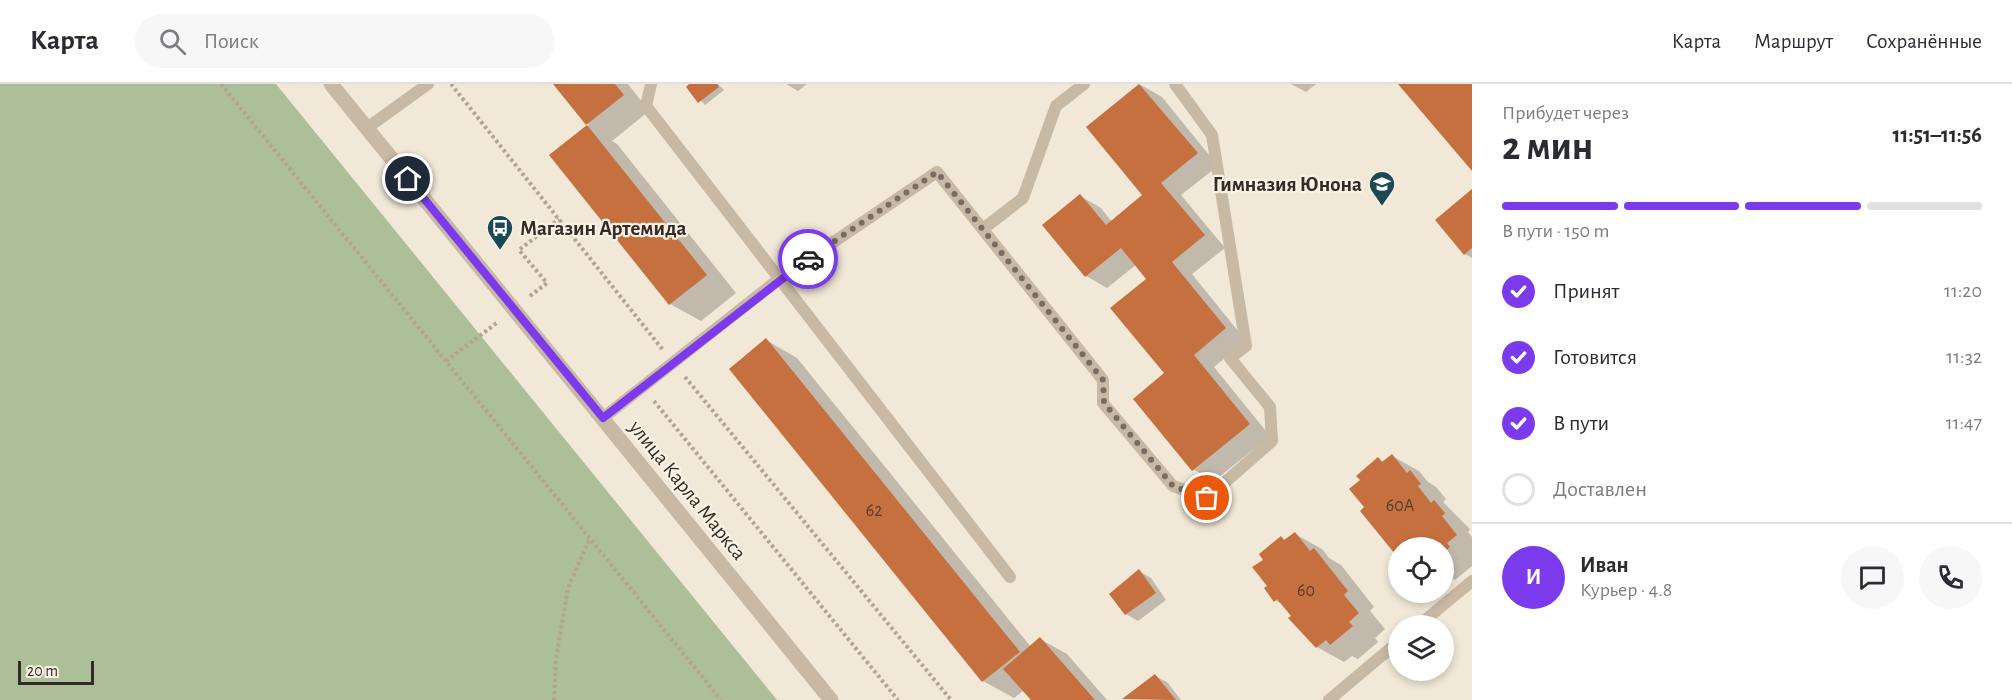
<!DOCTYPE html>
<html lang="ru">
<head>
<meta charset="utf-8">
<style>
  :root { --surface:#fff; --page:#f7f7f7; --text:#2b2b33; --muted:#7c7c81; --line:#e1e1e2; --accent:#7c3aed }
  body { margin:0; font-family:"Alegreya Sans",sans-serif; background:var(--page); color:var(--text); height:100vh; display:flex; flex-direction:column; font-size:22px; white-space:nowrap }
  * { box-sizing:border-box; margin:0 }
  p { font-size:20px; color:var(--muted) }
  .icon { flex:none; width:33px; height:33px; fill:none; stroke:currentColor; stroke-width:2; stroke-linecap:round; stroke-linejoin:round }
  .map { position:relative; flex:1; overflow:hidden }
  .side { display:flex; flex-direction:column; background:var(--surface); width:540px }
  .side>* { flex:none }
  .tools { position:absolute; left:1388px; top:453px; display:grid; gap:12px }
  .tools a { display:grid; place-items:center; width:66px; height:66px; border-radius:50%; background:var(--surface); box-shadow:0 3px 9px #0003; font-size:30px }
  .scale { position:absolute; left:18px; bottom:15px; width:76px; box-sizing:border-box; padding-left:6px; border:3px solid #342b25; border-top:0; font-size:16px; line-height:21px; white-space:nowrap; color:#342b25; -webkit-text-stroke:4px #f9f1e3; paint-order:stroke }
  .pin { position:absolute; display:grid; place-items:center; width:51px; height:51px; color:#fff; margin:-26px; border:3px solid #fff; border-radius:50%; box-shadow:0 2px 6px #0007 }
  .courier { position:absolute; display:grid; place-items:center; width:60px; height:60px; margin:-30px; border:4px solid #7c3aed; border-radius:50%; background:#fff; color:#222; box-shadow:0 2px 8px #0007 }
  .summary em { font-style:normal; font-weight:700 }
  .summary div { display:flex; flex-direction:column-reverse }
  .summary { display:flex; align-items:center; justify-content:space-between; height:102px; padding:0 30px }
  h1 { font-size:39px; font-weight:700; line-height:45px }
  .bar { display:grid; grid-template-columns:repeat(4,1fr); gap:9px 6px; align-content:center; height:72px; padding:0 30px }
  .bar i { height:8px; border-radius:4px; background:var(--line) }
  .bar .current { background:var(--accent) }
  .bar p { grid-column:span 4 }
  .line { display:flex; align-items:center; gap:15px; padding:0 30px; border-top:2px solid var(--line) }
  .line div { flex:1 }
  .round { display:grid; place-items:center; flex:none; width:63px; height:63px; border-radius:32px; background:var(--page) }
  ol { padding:0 30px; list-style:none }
  li { display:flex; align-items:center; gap:18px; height:66px }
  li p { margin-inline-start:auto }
  li .icon { padding:6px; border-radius:50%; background:var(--accent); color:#fff; stroke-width:4 }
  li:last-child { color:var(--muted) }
  li i { width:33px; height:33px; border:3px solid var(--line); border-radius:50% }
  header { display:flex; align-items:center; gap:36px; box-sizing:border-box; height:84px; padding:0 30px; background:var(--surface); border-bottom:2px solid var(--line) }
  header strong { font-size:28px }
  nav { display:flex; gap:33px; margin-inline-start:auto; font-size:21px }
  .search { width:420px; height:54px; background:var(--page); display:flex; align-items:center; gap:15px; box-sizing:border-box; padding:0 21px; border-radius:33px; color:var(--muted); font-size:22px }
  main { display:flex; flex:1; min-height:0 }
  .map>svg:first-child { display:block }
</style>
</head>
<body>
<header>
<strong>Карта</strong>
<div class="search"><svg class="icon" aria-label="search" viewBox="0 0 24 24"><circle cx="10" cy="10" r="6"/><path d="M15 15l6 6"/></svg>Поиск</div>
<nav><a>Карта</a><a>Маршрут</a><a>Сохранённые</a></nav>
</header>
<main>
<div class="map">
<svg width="1472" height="616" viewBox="0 0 1472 616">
  <rect width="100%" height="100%" fill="#f1e8d7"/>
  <polygon fill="#adbf98" points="0,0 276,0 777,616 0,616"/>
  <g fill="#0003">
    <polygon points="555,0 628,0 649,27 612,57 617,60 736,209 701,237 670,220 551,71 589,41"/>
    <polygon points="692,0 718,0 724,6 705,21 688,3"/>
    <polygon points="786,0 807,0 798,7"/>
    <polygon points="1291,0 1316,0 1306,8"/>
    <polygon points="1141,1 1162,13 1218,82 1181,111 1225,164 1192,190 1246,257 1214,283 1270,352 1214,397 1193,385 1166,290 1148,195 1137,180 1107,204 1086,192 1044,141 1080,112 1101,124 1112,138 1144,111 1088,43"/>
    <polygon points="1472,107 1472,174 1465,170"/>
    <polygon points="766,256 797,274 1031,563 1040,555 1067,570 1107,616 1033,616 1024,606 1014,614 983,597"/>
    <polygon points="1392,372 1419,387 1428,398 1436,403 1446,415 1443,418 1470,445 1468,448 1472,453 1472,482 1455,496 1450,493 1443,498 1443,464 1398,464 1398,471 1362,427 1367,424 1362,396 1378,375 1384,378"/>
    <polygon points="1295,450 1322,465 1329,474 1341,481 1374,523 1370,527 1385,545 1375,554 1378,558 1358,575 1352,572 1344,578 1317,563 1285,522 1275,516 1269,502 1265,476 1281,454 1287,457"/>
    <polygon points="1139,487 1151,494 1166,516 1138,537 1126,530"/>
    <polygon points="1155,592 1167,598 1181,616 1124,615"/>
  </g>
  <g fill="#c67040">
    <polygon points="553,0 615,0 624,11 586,41"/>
    <polygon points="689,0 717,0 719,3 698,19 686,3"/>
    <polygon points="1139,0 1198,69 1161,99 1205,151 1172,178 1226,244 1194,271 1250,340 1192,387 1133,315 1164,289 1110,224 1146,195 1121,164 1085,193 1042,141 1080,110 1106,141 1142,111 1086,43"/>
    <polygon points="1398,0 1472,0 1472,87"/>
    <polygon points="587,41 707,191 669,221 549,71"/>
    <polygon points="1472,105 1472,164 1464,171 1435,136"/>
    <polygon points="766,254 1020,568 982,598 729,285"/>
    <polygon points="1392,370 1407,389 1410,386 1421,400 1418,402 1431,419 1434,416 1445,429 1442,432 1457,451 1447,459 1450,463 1443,469 1443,464 1398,464 1395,470 1360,427 1364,423 1349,405 1360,396 1356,392 1378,373 1382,378"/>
    <polygon points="1295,448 1310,467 1314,464 1348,507 1344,511 1359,529 1349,538 1353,542 1330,561 1326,556 1316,564 1288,534 1291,532 1277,515 1274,518 1264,504 1267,502 1252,483 1263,476 1259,470 1281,452 1284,456"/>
    <polygon points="1139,485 1156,509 1125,531 1109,510"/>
    <polygon points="1040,553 1095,616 1031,616 1003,585"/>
    <polygon points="1155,590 1176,616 1122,615"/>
  </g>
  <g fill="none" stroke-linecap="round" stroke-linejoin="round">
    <g stroke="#b4a38e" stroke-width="4" stroke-dasharray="3 3" stroke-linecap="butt">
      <polyline points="221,0 721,616"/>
      <polyline points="451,0 663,266"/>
      <polyline points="530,212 547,199 519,166 559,135"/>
      <polyline points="446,277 498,238"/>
      <polyline points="685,293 951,616"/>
      <polyline points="654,317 898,616"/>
      <polyline points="554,616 556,575 568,504 590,454"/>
    </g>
    <g stroke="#c8b9a4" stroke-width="12">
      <polyline points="651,0 646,22 1010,493"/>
      <polyline points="367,44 428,0"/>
      <polyline points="983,145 1023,114 1056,22 1084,0"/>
      <polyline points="603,334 779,195 937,88 1103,296 1103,319 1173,402 1207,414 1272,357 1270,323 1230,274 1246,262 1212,51 1175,0"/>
      <polyline points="1418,542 1472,497"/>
      <polyline points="1329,616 1398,558"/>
    </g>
    <polyline stroke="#c8b9a4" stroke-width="15" points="331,0 831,616"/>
  </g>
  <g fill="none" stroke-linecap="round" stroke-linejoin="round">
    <polyline stroke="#766d63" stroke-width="6" stroke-dasharray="0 10.8" points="808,175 937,88 1103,296 1104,319 1173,402 1207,414"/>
    <polyline stroke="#7c3aed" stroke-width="8" points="408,95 603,334 808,175"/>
  </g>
  <defs>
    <g id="school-pin" transform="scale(1.35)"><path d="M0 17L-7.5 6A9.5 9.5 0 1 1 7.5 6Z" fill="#1b4a55" stroke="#f9f1e3"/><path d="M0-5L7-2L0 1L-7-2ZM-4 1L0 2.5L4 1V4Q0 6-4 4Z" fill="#fff"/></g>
    <g id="bus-pin" transform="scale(1.35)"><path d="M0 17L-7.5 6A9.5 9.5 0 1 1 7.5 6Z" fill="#1b4a55" stroke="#f9f1e3"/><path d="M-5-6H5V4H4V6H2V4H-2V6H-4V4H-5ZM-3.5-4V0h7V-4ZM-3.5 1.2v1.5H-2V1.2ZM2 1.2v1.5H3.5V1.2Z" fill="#fff"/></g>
  </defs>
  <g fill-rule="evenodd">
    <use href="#school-pin" x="1382" y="100"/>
    <use href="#bus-pin" x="500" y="144"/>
  </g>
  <g text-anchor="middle" stroke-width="4.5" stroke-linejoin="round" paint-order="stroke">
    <g font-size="18" fill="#583c2c">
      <text x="1400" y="427">60А</text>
      <text x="874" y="432">62</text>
      <text x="1306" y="512">60</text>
    </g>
    <g font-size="21" font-weight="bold" fill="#342b25" stroke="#f9f1e3" text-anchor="end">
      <text x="1362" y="107">Гимназия Юнона</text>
      <text x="520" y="151" text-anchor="start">Магазин Артемида</text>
    </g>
    <g font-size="21" fill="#342b25" stroke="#f9f1e3">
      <text transform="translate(688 406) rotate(51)" y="7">улица Карла Маркса</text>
    </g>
  </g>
</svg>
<div class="tools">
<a><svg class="icon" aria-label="locate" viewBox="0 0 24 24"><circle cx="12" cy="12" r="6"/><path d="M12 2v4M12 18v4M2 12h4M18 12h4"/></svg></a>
<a><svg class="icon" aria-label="layers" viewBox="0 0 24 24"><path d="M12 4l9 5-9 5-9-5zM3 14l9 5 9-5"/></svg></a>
</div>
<div class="scale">20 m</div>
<div class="pin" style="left:1207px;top:414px;background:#ea580c"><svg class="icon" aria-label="bag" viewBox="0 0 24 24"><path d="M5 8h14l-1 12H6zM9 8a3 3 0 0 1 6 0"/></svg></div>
<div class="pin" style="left:408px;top:95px;background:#1f2937"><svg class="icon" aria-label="home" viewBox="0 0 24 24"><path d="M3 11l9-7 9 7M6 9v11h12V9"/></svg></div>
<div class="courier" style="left:808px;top:175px"><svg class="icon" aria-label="car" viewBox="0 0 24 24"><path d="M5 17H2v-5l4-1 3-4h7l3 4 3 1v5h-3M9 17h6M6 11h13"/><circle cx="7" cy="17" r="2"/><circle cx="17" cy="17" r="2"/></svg></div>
</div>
<section class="side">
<div class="summary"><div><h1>2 мин</h1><p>Прибудет через</p></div><em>11:51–11:56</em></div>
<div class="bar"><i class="current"></i><i class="current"></i><i class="current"></i><i></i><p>В пути · 150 m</p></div>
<ol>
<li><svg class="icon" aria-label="check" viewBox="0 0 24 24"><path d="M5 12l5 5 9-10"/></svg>Принят<p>11:20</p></li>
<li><svg class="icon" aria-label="check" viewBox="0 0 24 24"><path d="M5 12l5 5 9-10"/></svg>Готовится<p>11:32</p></li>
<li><svg class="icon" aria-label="check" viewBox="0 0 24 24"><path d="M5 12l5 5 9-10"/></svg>В пути<p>11:47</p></li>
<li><i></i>Доставлен</li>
</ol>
<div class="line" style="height:108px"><b class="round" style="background:var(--accent);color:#fff">И</b><div><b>Иван</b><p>Курьер · 4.8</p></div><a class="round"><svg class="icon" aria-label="chat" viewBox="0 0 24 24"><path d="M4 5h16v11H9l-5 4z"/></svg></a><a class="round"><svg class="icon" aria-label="phone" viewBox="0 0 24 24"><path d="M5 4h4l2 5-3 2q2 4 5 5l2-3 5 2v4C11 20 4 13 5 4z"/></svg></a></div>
</section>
</main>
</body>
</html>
